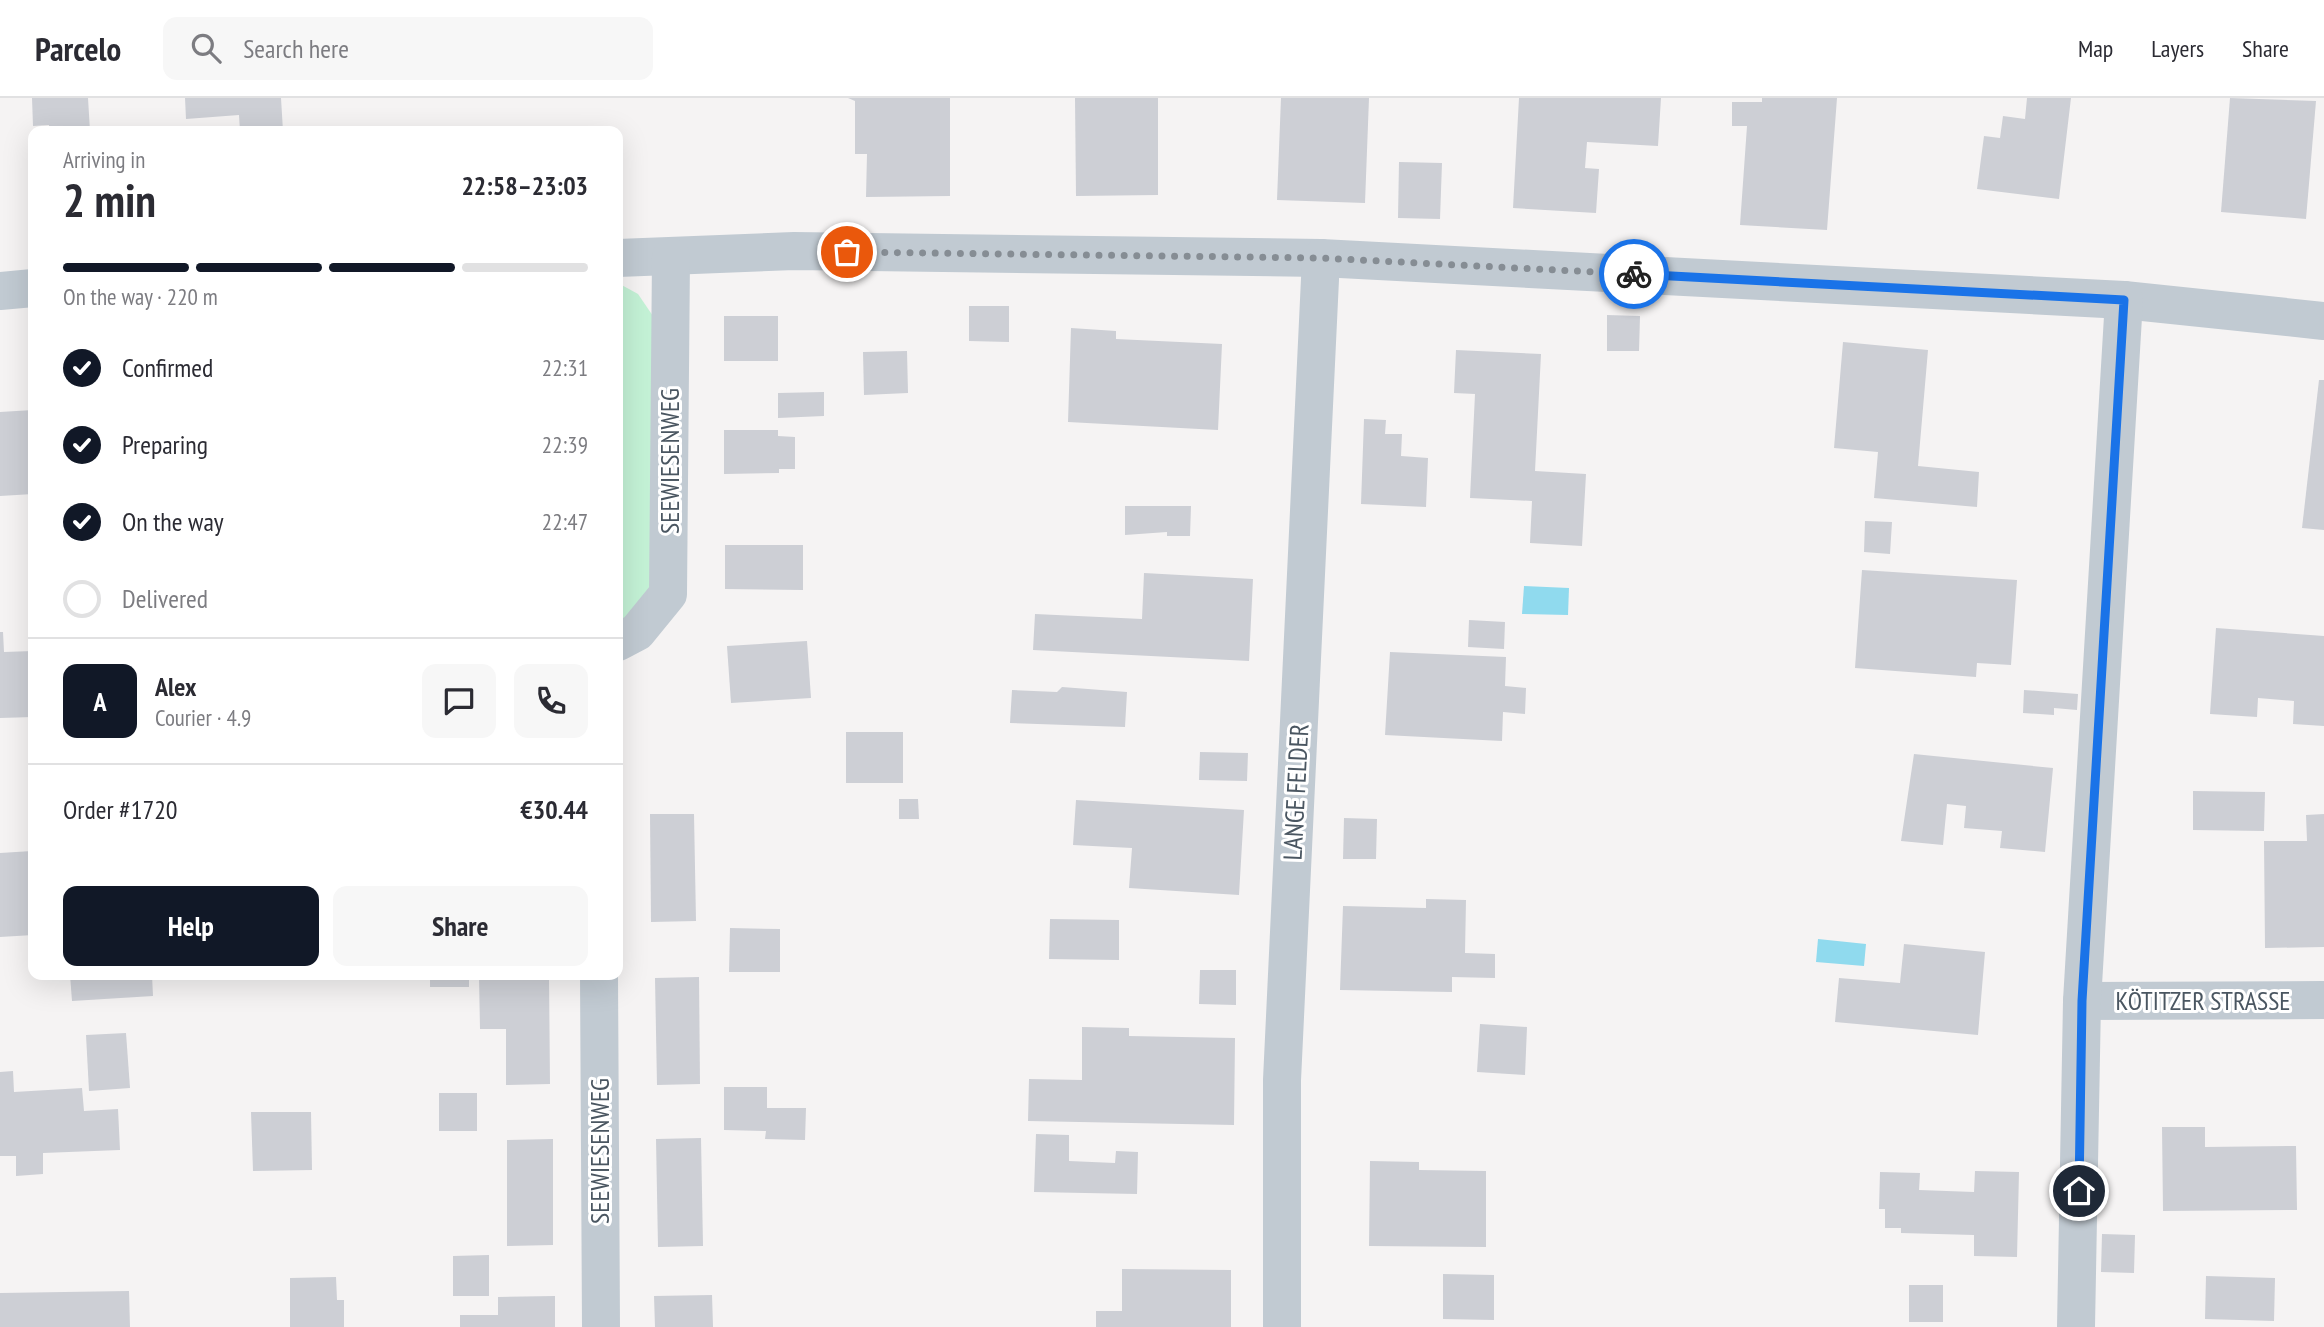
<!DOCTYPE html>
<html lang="en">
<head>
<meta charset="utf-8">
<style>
  :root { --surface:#fff; --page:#f7f7f7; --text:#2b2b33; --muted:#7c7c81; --line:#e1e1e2; --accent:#111827 }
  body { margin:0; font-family:"PT Sans Narrow",sans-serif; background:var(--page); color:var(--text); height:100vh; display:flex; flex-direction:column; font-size:26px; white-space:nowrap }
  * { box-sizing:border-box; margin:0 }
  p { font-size:23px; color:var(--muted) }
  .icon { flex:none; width:38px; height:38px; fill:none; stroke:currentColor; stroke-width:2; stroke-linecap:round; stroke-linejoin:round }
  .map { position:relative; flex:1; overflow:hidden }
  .drawer { position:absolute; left:28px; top:28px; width:595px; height:854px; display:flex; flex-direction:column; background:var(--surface); border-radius:14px; box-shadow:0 7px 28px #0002 }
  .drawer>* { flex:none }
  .pin { position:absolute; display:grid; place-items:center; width:60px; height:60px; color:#fff; margin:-30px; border:4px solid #fff; border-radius:50%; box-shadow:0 2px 7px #0007 }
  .courier { position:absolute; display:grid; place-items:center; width:70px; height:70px; margin:-35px; border:5px solid #1a73e8; border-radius:50%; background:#fff; color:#222; box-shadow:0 2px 9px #0007 }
  .overview em { font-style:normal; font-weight:800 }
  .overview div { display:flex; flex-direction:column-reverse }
  .overview { display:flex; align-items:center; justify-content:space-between; height:119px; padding:0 35px }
  h1 { font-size:46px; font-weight:800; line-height:52px }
  .bar { display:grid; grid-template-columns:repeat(4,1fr); gap:10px 7px; align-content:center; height:84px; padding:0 35px }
  .bar i { height:9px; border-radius:5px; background:var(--line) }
  .bar .selected { background:var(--accent) }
  .bar p { grid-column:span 4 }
  .line { display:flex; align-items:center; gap:18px; padding:0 35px; border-top:2px solid var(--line) }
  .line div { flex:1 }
  .round { display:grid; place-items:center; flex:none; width:74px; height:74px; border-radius:14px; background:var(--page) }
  ol { padding:0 35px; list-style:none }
  li { display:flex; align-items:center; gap:21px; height:77px }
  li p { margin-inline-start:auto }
  li .icon { padding:7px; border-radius:50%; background:var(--accent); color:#fff; stroke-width:4 }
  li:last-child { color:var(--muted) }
  li i { width:38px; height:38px; border:4px solid var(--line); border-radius:50% }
  .primary-button { display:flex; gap:14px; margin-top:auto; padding:14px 35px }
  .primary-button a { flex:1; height:80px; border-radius:14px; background:var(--accent); color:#fff; font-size:28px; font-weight:800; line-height:80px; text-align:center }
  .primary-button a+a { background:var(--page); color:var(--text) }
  header { display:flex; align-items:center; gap:42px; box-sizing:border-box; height:98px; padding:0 35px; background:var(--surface); border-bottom:2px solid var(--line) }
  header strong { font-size:33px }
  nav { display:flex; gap:38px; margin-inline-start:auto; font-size:24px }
  .search { width:490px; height:63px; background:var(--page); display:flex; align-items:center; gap:18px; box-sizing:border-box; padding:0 24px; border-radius:14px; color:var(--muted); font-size:26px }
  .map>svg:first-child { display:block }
</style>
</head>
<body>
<header>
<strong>Parcelo</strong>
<div class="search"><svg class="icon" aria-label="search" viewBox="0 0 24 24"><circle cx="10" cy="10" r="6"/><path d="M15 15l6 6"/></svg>Search here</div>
<nav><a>Map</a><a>Layers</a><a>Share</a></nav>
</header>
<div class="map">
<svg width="2324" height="1229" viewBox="0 0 2324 1229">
  <rect width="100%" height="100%" fill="#f5f3f3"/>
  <polygon fill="#c3f1d5" points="618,185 638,196 655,221 650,489 618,531"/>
  <g fill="#90daee">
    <polygon points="1524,488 1569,490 1568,517 1522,516"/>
    <polygon points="1818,841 1866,846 1864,868 1816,864"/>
  </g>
  <g fill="#cdcfd5">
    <polygon points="32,0 88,0 90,33 49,33 49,27 33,28"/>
    <polygon points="185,0 281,0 283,33 240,33 239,17 186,21"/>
    <polygon points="848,0 950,0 950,98 866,99 867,56 855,56 855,3"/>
    <polygon points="1075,0 1158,0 1158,97 1076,98"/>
    <polygon points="1281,0 1369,0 1365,105 1277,102"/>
    <polygon points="1519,0 1661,0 1658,48 1587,44 1585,70 1599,71 1596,115 1513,110"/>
    <polygon points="1762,0 1837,0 1827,132 1740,127 1747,28 1732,28 1732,4 1762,4"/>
    <polygon points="2027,0 2071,0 2059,101 1977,91 1984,38 2000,40 2003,18 2025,21"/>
    <polygon points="2230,0 2316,3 2306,121 2221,114"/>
    <polygon points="1399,64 1442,65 1440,121 1398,120"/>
    <polygon points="969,208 1009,208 1009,244 969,243"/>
    <polygon points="1607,217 1640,218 1639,253 1607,253"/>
    <rect x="724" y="218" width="54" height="45"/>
    <polygon points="1071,230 1116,233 1116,241 1222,246 1218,332 1068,324"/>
    <polygon points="1843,244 1928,252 1918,368 1979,374 1977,409 1874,400 1878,354 1834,350"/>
    <polygon points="1456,252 1541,256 1535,373 1586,376 1582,448 1530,445 1532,403 1470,400 1475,296 1454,295"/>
    <polygon points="907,253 908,295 864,297 863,254"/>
    <polygon points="2319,282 2324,282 2324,432 2302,430"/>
    <polygon points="824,294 824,318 778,320 778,295"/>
    <polygon points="33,312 33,396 0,398 0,314"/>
    <polygon points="1364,321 1386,322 1385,336 1402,336 1401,358 1428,360 1426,409 1361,406"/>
    <polygon points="724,332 778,332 778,338 795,339 795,371 779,371 779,375 724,376"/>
    <polygon points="1125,408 1191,408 1190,438 1167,438 1167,434 1125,437"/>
    <polygon points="1865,423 1892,424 1890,456 1864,454"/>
    <polygon points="725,447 803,447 803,492 725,491"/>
    <polygon points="1862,472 2017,482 2011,567 1977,565 1976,579 1855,570"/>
    <polygon points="1144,475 1253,481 1249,563 1033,552 1035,516 1142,521"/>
    <polygon points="1469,522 1505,524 1504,551 1468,549"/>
    <polygon points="2216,530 2324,538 2324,628 2293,626 2294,603 2258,600 2257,619 2210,616"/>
    <polygon points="0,534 3,534 4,554 33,553 33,619 0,620"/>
    <polygon points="807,543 811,600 731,605 727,548"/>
    <polygon points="1390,554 1506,559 1505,588 1526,590 1525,616 1503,614 1502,643 1385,637"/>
    <polygon points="1062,589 1127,594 1125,629 1010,625 1012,592 1057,594"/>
    <polygon points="2024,592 2078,596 2077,612 2054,610 2054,617 2023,615"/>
    <rect x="846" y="634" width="57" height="51"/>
    <polygon points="1200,654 1248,655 1247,683 1199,682"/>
    <polygon points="1914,656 2053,670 2045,754 2000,750 2002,733 1964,730 1966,708 1947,706 1943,747 1901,743"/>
    <polygon points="2193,693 2265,694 2264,733 2193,732"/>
    <polygon points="899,701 918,701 919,721 899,721"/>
    <polygon points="1076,702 1244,712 1239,797 1129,790 1132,750 1073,747"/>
    <polygon points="650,716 694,716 696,823 651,824"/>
    <polygon points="2324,716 2324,849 2265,850 2264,743 2307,743 2306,717"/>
    <polygon points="1344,720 1377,721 1376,761 1343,761"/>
    <polygon points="32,753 33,837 0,839 0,755"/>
    <polygon points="1426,801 1466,802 1465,855 1495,856 1495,880 1452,879 1452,894 1340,892 1343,808 1426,810"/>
    <polygon points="1050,821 1119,822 1119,862 1049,861"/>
    <polygon points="730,830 780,831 780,874 729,874"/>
    <polygon points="1904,846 1985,854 1978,937 1835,924 1839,880 1900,885"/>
    <polygon points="1200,872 1236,872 1236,907 1199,906"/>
    <polygon points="70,877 152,877 153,898 72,903"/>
    <rect x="430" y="877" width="39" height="12"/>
    <polygon points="505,878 549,878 550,986 506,987 506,931 480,931 479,879"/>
    <polygon points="699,879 700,986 657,987 655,880"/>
    <polygon points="1480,926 1527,929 1525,977 1477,974"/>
    <polygon points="1082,929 1129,930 1129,938 1235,940 1234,1027 1028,1023 1029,981 1082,982"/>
    <polygon points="126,935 130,990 89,993 86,937"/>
    <polygon points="13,973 14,994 82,990 84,1013 118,1011 120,1052 43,1055 43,1076 16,1078 16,1058 0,1058 0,974"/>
    <polygon points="724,989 767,989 767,1010 806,1010 805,1042 765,1041 766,1033 724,1032"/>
    <rect x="439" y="995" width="38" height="38"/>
    <polygon points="251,1014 311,1014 312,1072 253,1073"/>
    <polygon points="2162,1029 2205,1029 2205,1049 2296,1048 2297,1112 2163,1113"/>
    <polygon points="1036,1036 1069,1037 1069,1063 1115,1065 1116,1053 1138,1054 1137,1096 1034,1094"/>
    <polygon points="701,1040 703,1148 658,1149 656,1041"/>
    <polygon points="553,1041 553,1147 507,1148 507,1042"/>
    <polygon points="1370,1063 1419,1064 1419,1072 1486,1073 1486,1149 1369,1148"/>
    <polygon points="1975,1073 2019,1074 2017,1159 1974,1158 1974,1137 1901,1135 1901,1130 1885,1130 1885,1111 1879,1111 1880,1074 1920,1075 1919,1092 1974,1094"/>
    <polygon points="2102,1136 2135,1137 2134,1175 2101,1174"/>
    <polygon points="489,1157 489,1198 453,1198 453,1158"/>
    <polygon points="1122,1171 1231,1172 1231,1229 1096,1229 1096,1213 1122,1213"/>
    <polygon points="1443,1176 1494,1177 1494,1222 1443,1221"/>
    <polygon points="2206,1178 2275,1180 2274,1223 2205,1221"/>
    <polygon points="336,1179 337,1202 344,1202 344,1229 290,1229 290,1180"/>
    <rect x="1909" y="1187" width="34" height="37"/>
    <polygon points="129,1193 130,1229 0,1229 0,1195"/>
    <polygon points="712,1197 713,1229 655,1229 654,1198"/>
    <polygon points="555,1198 555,1229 460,1229 460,1217 498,1217 498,1199"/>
  </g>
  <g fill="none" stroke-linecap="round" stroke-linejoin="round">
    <g stroke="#c1cad2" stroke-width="38">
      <polyline points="618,160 794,153 1321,160 2124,202 2324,223"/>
      <polyline points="0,193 33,190"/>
      <polyline points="618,544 637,534 668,496 671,159"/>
      <polyline points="599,877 601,1229"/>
      <polyline points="2082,903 2324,902"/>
      <polyline points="1282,1229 1282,982 1321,160"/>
      <polyline points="2076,1229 2082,903 2124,202"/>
    </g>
  </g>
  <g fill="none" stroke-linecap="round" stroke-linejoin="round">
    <polyline stroke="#868d94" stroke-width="7" stroke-dasharray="0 12.6" points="847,154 1321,160 1634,176"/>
    <polyline stroke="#1a73e8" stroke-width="9" points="1634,176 2124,202 2082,903 2079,1093"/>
  </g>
  <g text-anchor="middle" stroke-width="6" stroke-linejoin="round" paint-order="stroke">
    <g font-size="26" fill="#4a5661" stroke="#fff">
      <text transform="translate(670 363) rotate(-90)" y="9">SEEWIESENWEG</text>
      <text transform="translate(1296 694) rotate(-87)" y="9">LANGE FELDER</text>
      <text x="2203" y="912">KÖTITZER STRASSE</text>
      <text transform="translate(600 1053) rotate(-90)" y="9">SEEWIESENWEG</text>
    </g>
  </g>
</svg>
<div class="pin" style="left:847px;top:154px;background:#ea580c"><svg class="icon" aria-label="bag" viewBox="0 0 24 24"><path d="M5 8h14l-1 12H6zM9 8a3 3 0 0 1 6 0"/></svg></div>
<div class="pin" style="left:2079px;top:1093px;background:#1f2937"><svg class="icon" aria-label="home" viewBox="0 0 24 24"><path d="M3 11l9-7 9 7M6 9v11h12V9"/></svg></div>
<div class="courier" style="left:1634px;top:176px"><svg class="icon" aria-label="bike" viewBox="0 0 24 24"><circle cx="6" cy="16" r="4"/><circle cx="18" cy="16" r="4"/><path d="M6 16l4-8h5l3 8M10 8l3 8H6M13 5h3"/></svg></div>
<section class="drawer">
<div class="overview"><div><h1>2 min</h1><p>Arriving in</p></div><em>22:58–23:03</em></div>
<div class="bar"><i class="selected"></i><i class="selected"></i><i class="selected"></i><i></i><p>On the way · 220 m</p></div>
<ol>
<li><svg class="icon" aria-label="check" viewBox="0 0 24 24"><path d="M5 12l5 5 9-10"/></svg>Confirmed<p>22:31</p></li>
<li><svg class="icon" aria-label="check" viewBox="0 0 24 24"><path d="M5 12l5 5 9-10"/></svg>Preparing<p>22:39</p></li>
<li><svg class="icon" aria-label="check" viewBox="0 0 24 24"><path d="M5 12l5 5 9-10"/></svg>On the way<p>22:47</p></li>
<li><i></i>Delivered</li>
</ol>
<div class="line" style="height:126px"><b class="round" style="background:var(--accent);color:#fff">A</b><div><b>Alex</b><p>Courier · 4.9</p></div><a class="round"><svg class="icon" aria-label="chat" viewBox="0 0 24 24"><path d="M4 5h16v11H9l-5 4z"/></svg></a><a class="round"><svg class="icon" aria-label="phone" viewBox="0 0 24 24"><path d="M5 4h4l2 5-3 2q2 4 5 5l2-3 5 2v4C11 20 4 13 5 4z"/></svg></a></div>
<div class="line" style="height:91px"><div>Order #1720</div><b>€30.44</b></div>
<div class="primary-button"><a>Help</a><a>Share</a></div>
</section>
</div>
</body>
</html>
